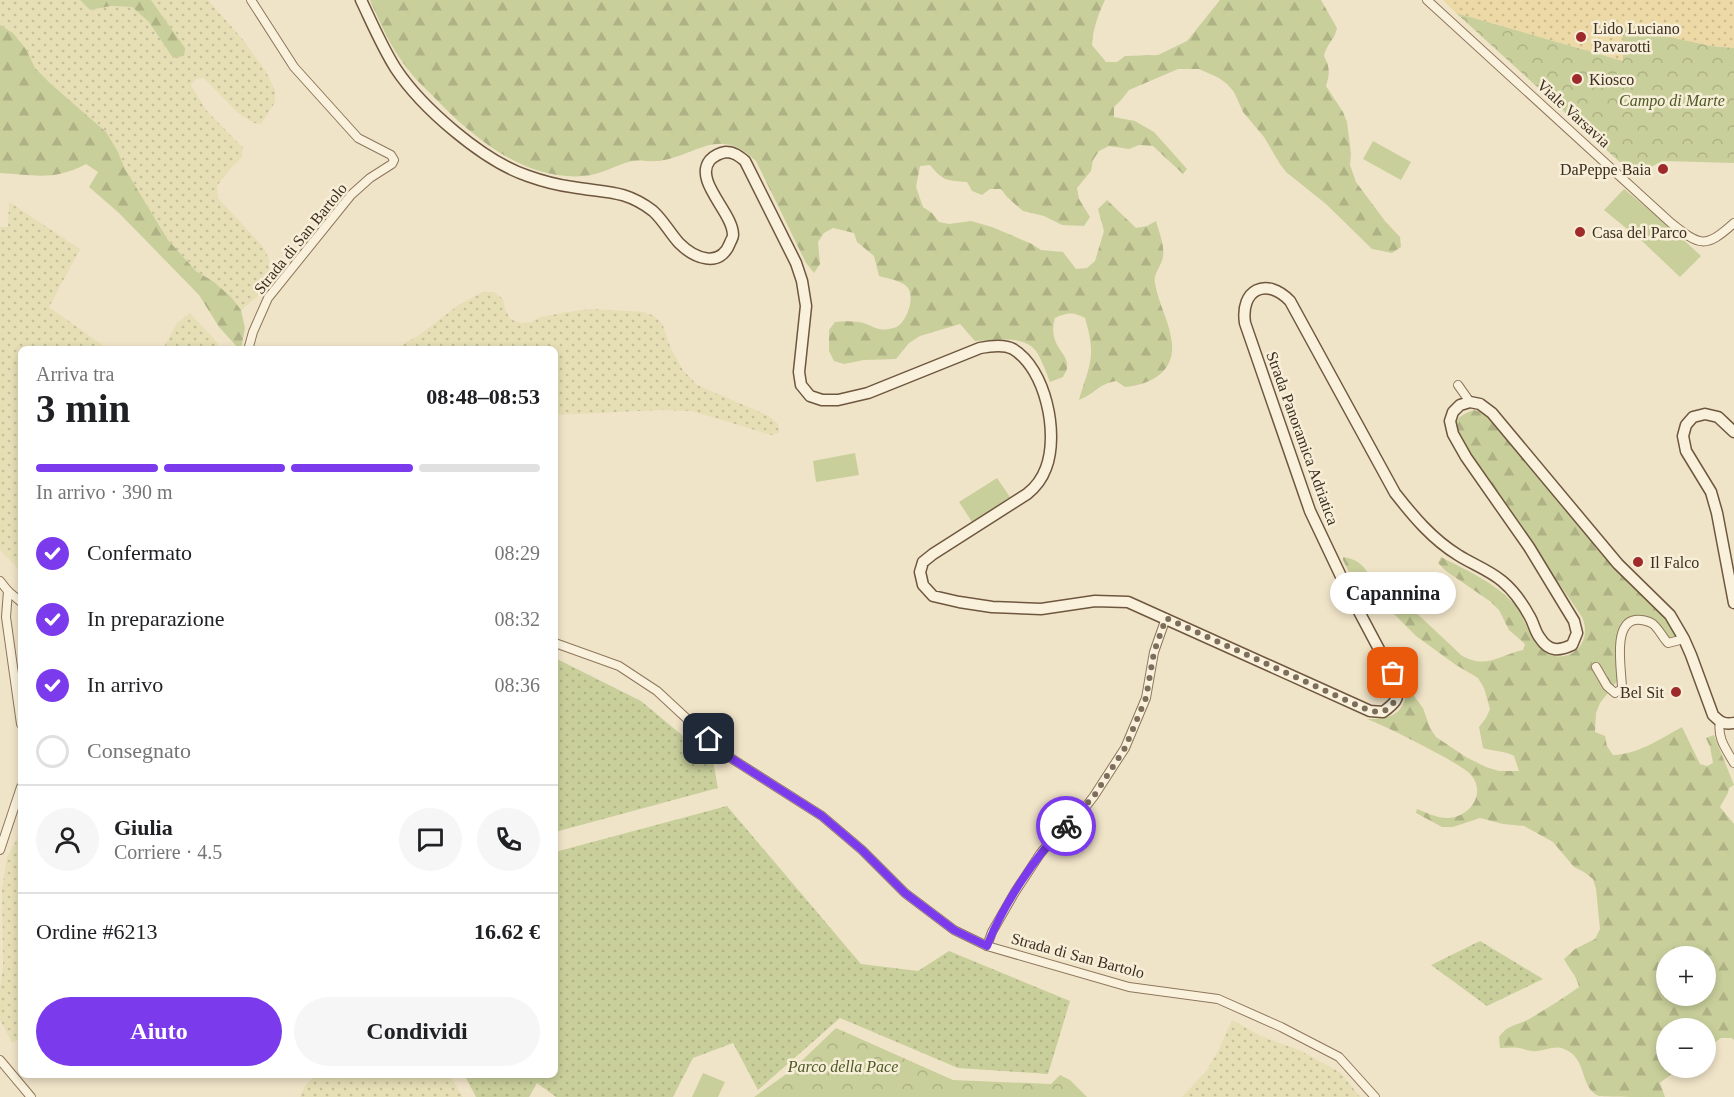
<!DOCTYPE html>
<html lang="it">
<head>
<meta charset="utf-8">
<style>
  :root { --surface:#fff; --page:#f6f6f6; --text:#202124; --muted:#757577; --line:#e0e0e0; --accent:#7c3aed }
  body { margin:0; font-family:Georgia,serif; background:var(--page); color:var(--text); height:100vh; display:flex; flex-direction:column; font-size:22px; white-space:nowrap }
  * { box-sizing:border-box; margin:0 }
  p { font-size:20px; color:var(--muted) }
  .icon { flex:none; width:33px; height:33px; fill:none; stroke:currentColor; stroke-width:2; stroke-linecap:round; stroke-linejoin:round }
  .map { position:relative; flex:1; overflow:hidden }
  .details { position:absolute; left:18px; top:346px; width:540px; height:732px; display:flex; flex-direction:column; background:var(--surface); border-radius:9px; box-shadow:0 3px 9px #0003 }
  .details>* { flex:none }
  .buttons { position:absolute; left:1656px; top:946px; display:grid; gap:12px }
  .buttons a { display:grid; place-items:center; width:60px; height:60px; border-radius:50%; background:var(--surface); box-shadow:0 3px 9px #0003; font-size:30px }
  .pin { position:absolute; display:grid; place-items:center; width:51px; height:51px; color:#fff; margin:-26px; border-radius:12px; box-shadow:0 3px 9px #0006 }
  .courier { position:absolute; display:grid; place-items:center; width:60px; height:60px; margin:-30px; border:4px solid #7c3aed; border-radius:50%; background:#fff; color:#222; box-shadow:0 2px 8px #0007 }
  .bubble { position:absolute; height:42px; border-radius:21px; background:var(--surface); box-shadow:0 3px 9px #0003; font-size:20px; font-weight:600; line-height:42px; text-align:center }
  .head em { font-style:normal; font-weight:600 }
  .head div { display:flex; flex-direction:column-reverse }
  .head { display:flex; align-items:center; justify-content:space-between; height:102px; padding:0 18px }
  h1 { font-size:39px; font-weight:600; line-height:45px }
  .bar { display:grid; grid-template-columns:repeat(4,1fr); gap:9px 6px; align-content:center; height:72px; padding:0 18px }
  .bar i { height:8px; border-radius:4px; background:var(--line) }
  .bar .current { background:var(--accent) }
  .bar p { grid-column:span 4 }
  .line { display:flex; align-items:center; gap:15px; padding:0 18px; border-top:2px solid var(--line) }
  .line div { flex:1 }
  .round { display:grid; place-items:center; flex:none; width:63px; height:63px; border-radius:32px; background:var(--page) }
  ol { padding:0 18px; list-style:none }
  li { display:flex; align-items:center; gap:18px; height:66px }
  li p { margin-inline-start:auto }
  li .icon { padding:6px; border-radius:50%; background:var(--accent); color:#fff; stroke-width:4 }
  li:last-child { color:var(--muted) }
  li i { width:33px; height:33px; border:3px solid var(--line); border-radius:50% }
  .primary-button { display:flex; gap:12px; margin-top:auto; padding:12px 18px }
  .primary-button a { flex:1; height:69px; border-radius:36px; background:var(--accent); color:#fff; font-size:24px; font-weight:600; line-height:69px; text-align:center }
  .primary-button a+a { background:var(--page); color:var(--text) }
  .map>svg:first-child { display:block }
</style>
</head>
<body>
<div class="map">
<svg width="1734" height="1097" viewBox="0 0 1734 1097">
  <defs>
    <pattern id="farmland-dots" width="8" height="8" patternUnits="userSpaceOnUse" patternTransform="scale(1.5)"><rect width="8" height="8" fill="#e6deb5"/><path d="M2 2h.1M6 6h.1" fill="none" stroke="#c6bf9b" stroke-width="1.8" stroke-linecap="round"/></pattern>
    <pattern id="grass-dots" width="8" height="8" patternUnits="userSpaceOnUse" patternTransform="scale(1.5)"><rect width="8" height="8" fill="#c9cf9b"/><path d="M2 2h.1M6 6h.1" fill="none" stroke="#aeb285" stroke-width="1.8" stroke-linecap="round"/></pattern>
    <pattern id="forest-firs" width="22" height="20" patternUnits="userSpaceOnUse" patternTransform="scale(1.5)"><rect width="22" height="20" fill="#c9cf9b"/><path d="M5 1l3.5 6h-7zM16 11l3.5 6h-7z" fill="#aeb285"/></pattern>
    <pattern id="sand-dots" width="8" height="8" patternUnits="userSpaceOnUse" patternTransform="scale(1.5)"><rect width="8" height="8" fill="#ecd9a5"/><path d="M2 2h.1M6 6h.1" fill="none" stroke="#cbbb8e" stroke-width="1.8" stroke-linecap="round"/></pattern>
    <pattern id="park-crowns" width="20" height="18" patternUnits="userSpaceOnUse" patternTransform="scale(1.5)"><rect width="20" height="18" fill="#c9cf9b"/><path d="M2 6a3 3 0 1 1 6 0M12 15a3 3 0 1 1 6 0" fill="none" stroke="#aeb285"/></pattern>
  </defs>
  <rect width="100%" height="100%" fill="#f0e4c8"/>
  <g fill="url(#farmland-dots)">
    <polygon points="0,0 80,0 90,10 111,6 132,7 149,22 173,58 185,48 151,0 208,0 244,41 266,72 275,90 275,102 261,124 254,123 238,113 204,78 196,79 191,85 206,110 243,148 242,157 230,169 217,186 218,198 264,248 270,262 267,279 257,297 241,310 231,297 214,282 196,271 168,240 125,169 117,150 106,132 51,84 35,68 26,49 13,33 0,25"/>
    <polygon points="9,202 80,249 49,307 108,349 21,350 21,571 0,550 0,227 8,227"/>
    <polygon points="483,292 494,292 503,299 505,309 510,319 520,323 531,322 541,317 567,312 591,309 644,312 654,316 662,323 671,349 683,370 697,385 769,416 778,424 779,433 771,435 692,411 660,410 555,415 555,350 396,349 422,333 460,304"/>
    <polygon points="190,313 214,339 221,349 163,349 177,323"/>
    <polygon points="21,832 21,1038 12,1043 0,1020 0,988 3,967 2,889 7,857"/>
    <polygon points="1232,1020 1261,1036 1299,1050 1341,1073 1360,1097 1182,1097 1207,1070 1218,1051"/>
    <polygon points="315,1076 450,1076 463,1097 300,1097 306,1084"/>
  </g>
  <g fill="url(#grass-dots)">
    <polygon points="555,658 641,701 713,761 718,788 555,832"/>
    <polygon points="727,806 861,964 918,971 949,951 1070,1001 1048,1074 958,1068 840,1018 758,1090 733,1043 693,1058 673,1097 556,1097 537,1083 529,1097 476,1097 465,1076 555,1076 555,852"/>
    <polygon points="1480,941 1543,979 1487,1006 1431,965"/>
  </g>
  <g fill="url(#forest-firs)" fill-rule="evenodd">
    <polygon points="80,0 151,0 185,48 184,56 173,58 149,22 132,7 111,6 90,10"/>
    <path d="M370 0H1105C1098 15 1093 29 1092 45L1106 62H1117L1125 56 1158 55 1187 41 1220 0H1321L1337 28C1334 42 1328 41 1324 56 1330 67 1330 74 1326 86L1343 112 1347 122 1351 154 1350 165 1356 182 1385 221 1400 237 1401 247 1392 253 1372 249 1326 204 1286 172 1280 164 1264 137 1243 112 1234 92 1227 84 1219 78 1199 69H1178L1129 90 1122 99 1114 107V117L1135 121 1154 132 1187 169 1183 174 1153 146 1139 145 1129 149 1109 146 1099 151 1093 160 1091 171 1077 188 1079 199 1090 217 1084 226 1062 225 1044 216 1023 211 1007 197 1001 189H990L982 195 972 191 967 182C946 180 944 182 930 165L920 166 916 187 923 207 932 213 939 222 949 224 971 221 992 227 1032 244 1041 250 1063 252 1076 269 1087 268 1095 261 1104 231 1098 209 1107 200 1136 228 1147 226 1156 221C1159 231 1165 247 1163 257 1161 267 1153 274 1155 283 1158 302 1168 319 1171 337 1178 370 1153 384 1125 387L1116 381C1098 384 1095 394 1079 400 1082 387 1088 375 1090 362 1093 348 1089 332 1085 318 1074 312 1067 312 1055 318 1047 347 1069 351 1067 368 1067 371 1064 374 1063 377L1050 382C1046 372 1042 360 1036 351 1024 334 992 341 975 341L960 324 920 336 909 343 896 359 864 360 844 364 834 361 829 351V330L835 322C843 321 851 321 858 322 870 323 876 332 889 329 892 328 895 328 898 326 907 320 915 298 908 288 902 280 888 279 879 276L874 256 857 242 854 233 833 228 824 233 818 242 820 264 814 273 806 263 756 161C721 127 701 152 664 160 653 163 642 159 632 161 615 165 601 175 584 176 523 181 471 136 432 95 423 86 414 78 407 68 391 48 380 23 370 0Z"/>
    <path d="M0 25 13 33 26 49 35 68 51 84 106 132 117 150 125 169 168 240 196 271 214 282 231 297 241 310 245 328 241 349H239L219 327 199 295 119 213 89 187 98 172 86 164C54 181 35 175 0 173Z"/>
    <path d="M1474 410 1484 413 1667 617 1679 637 1670 639C1655 622 1642 606 1620 624L1616 652 1618 680 1600 703 1596 713 1595 732 1605 736 1607 746 1613 755C1639 754 1660 739 1682 727L1700 764 1707 766 1713 763 1710 747 1706 738 1714 735 1734 785 1729 788 1728 793 1720 807 1734 824V1040L1732 1038H1721L1706 1049V1029H1666V1068H1679L1660 1083 1665 1097C1651 1097 1609 1097 1599 1096 1579 1088 1588 1058 1564 1049 1556 1045 1546 1050 1537 1051 1530 1052 1525 1049 1519 1048 1513 1047 1506 1048 1500 1048L1499 1037C1508 1024 1517 1026 1531 1018 1547 1008 1564 998 1579 987 1576 974 1570 971 1564 959L1575 949 1595 939 1600 929 1596 889 1593 879 1584 872 1574 867 1553 842 1524 826 1503 824 1480 818 1453 827H1442L1416 813 1417 809C1427 813 1437 818 1448 818 1469 817 1486 795 1472 776 1465 768 1455 764 1446 758 1420 744 1394 730 1367 719 1392 719 1404 714 1408 688L1423 708 1430 728 1436 737 1466 757 1486 767 1499 771H1519L1514 756C1503 750 1495 752 1483 748L1479 727 1486 718 1490 709 1484 688 1478 678 1456 665 1416 636 1388 608 1353 581 1343 560V557C1368 561 1364 574 1381 588 1390 595 1400 599 1409 607 1427 622 1444 639 1461 655 1486 670 1499 655 1523 650L1525 644 1509 630 1499 610 1491 602 1446 571 1438 563 1441 557C1466 570 1496 583 1515 605 1525 618 1529 638 1542 649 1563 669 1595 646 1582 617 1549 568 1514 520 1482 471 1476 462 1457 438 1456 428 1454 417 1466 413 1474 410ZM1666 957H1706V996H1666Z"/>
  </g>
  <polygon fill="url(#sand-dots)" points="1443,0 1734,0 1734,48 1711,46 1623,28 1624,61 1456,13"/>
  <g fill="url(#park-crowns)">
    <polygon points="1456,13 1623,61 1623,27 1711,46 1734,48 1734,163 1662,161 1635,176"/>
    <polygon points="836,1028 953,1080 1051,1084 1060,1075 1070,1080 1087,1097 754,1097 792,1070"/>
  </g>
  <g fill="#c9cf9b">
    <polygon points="1373,141 1411,162 1401,180 1363,159"/>
    <polygon points="1624,189 1663,221 1701,256 1680,277 1643,242 1604,210"/>
    <polygon points="855,453 859,475 816,482 813,461"/>
    <polygon points="997,478 1010,497 972,522 959,502"/>
    <polygon points="703,1073 725,1082 718,1097 692,1097"/>
  </g>
  <g fill="none" stroke-linecap="round" stroke-linejoin="round">
    <g stroke="#8d765c" stroke-width="10">
      <g id="street">
        <path d="M1427 0 1671 223C1700 246 1705 249 1734 223"/>
        <polyline points="248,350 253,332 268,298 351,195 370,178 392,164 394,160 391,155 358,138 294,67 251,0"/>
        <polyline points="1458,385 1470,402"/>
        <polyline points="0,581 8,591 21,602"/>
        <polyline points="8,591 6,617 21,724"/>
        <polyline points="555,643 619,666 657,691 726,755 822,816 862,850 905,893 954,930 987,946 1129,987 1218,999 1281,1027 1339,1057 1375,1097"/>
        <path d="M1596 667 1607 686 1615 693 1622 689C1622 672 1612 624 1635 620 1640 619 1649 621 1653 624 1659 629 1663 638 1668 643L1684 639"/>
        <path d="M1720 722C1717 738 1726 749 1734 763"/>
        <polyline points="0,850 21,787"/>
        <polyline points="987,946 992,932 1015,892 1040,854 1054,837 1084,809 1094,796 1125,748 1146,698 1154,652 1166,618"/>
        <polyline points="0,1060 31,1097"/>
      </g>
    </g>
    <g stroke="#6f573f" stroke-width="13">
      <g id="secondary">
        <path d="M361 0C372 23 382 47 396 69 422 108 483 161 528 176 542 181 557 185 572 187 605 193 624 189 653 211 663 220 670 233 679 243 694 258 720 269 730 243 731 240 733 238 733 235 733 212 693 181 710 160 714 156 720 153 726 152 734 152 739 156 745 161L796 263 802 281 806 306 799 372 801 385 810 396 822 400H838L868 393 980 348C990 346 1004 344 1013 349 1046 369 1059 434 1046 468 1042 479 1036 487 1027 494L933 554 923 562 920 572 923 585 933 596 959 602 992 607 1041 609 1095 601 1128 602 1370 711 1383 712C1394 704 1399 700 1398 685L1347 589 1310 511 1245 323C1240 290 1266 276 1290 301L1395 493C1413 516 1432 539 1458 555 1472 564 1489 570 1502 581 1513 590 1523 604 1530 617 1534 624 1535 632 1540 638 1549 652 1559 651 1572 645L1577 633 1574 621 1529 547 1466 457 1453 434 1450 421 1453 412 1460 405 1470 402 1480 404 1492 413 1618 564 1670 615 1684 639 1691 655 1713 715C1720 722 1724 725 1734 723"/>
        <polyline points="1734,432 1718,417 1705,414 1693,417 1686,425 1683,436 1686,451 1711,492 1717,513 1734,603"/>
      </g>
    </g>
    <use href="#street" stroke="#faf1dc" stroke-width="8"/>
    <use href="#secondary" stroke="#faf1dc" stroke-width="10"/>
  </g>
  <g fill="none" stroke-linecap="round" stroke-linejoin="round">
    <path stroke="#7c6e5b" stroke-width="6" stroke-dasharray="0 10.8" d="M1066 826 1094 796 1125 748 1146 698 1154 652 1166 618 1370 711 1383 712C1400 700 1401 693 1393 673"/>
    <path stroke="#7c3aed" stroke-width="8" d="M709 739 726 755 822 816 862 850 905 893 954 930 987 946C1002 907 1036 854 1066 826"/>
  </g>
  <g fill="#9e2a2b" stroke="#f7eed8" stroke-width="2">
    <circle cx="1581" cy="37" r="6"/>
    <circle cx="1577" cy="79" r="6"/>
    <circle cx="1663" cy="169" r="6"/>
    <circle cx="1580" cy="232" r="6"/>
    <circle cx="1638" cy="562" r="6"/>
    <circle cx="1676" cy="692" r="6"/>
  </g>
  <g text-anchor="middle" stroke-width="5" stroke-linejoin="round" paint-order="stroke">
    <g font-size="16" fill="#3d2e20" stroke="#f7eed8" text-anchor="start">
      <text x="1593" y="34">Lido Luciano<tspan x="1593" dy="18">Pavarotti</tspan></text>
      <text x="1589" y="85">Kiosco</text>
      <text x="1651" y="175" text-anchor="end">DaPeppe Baia</text>
      <text x="1592" y="238">Casa del Parco</text>
      <text x="1650" y="568">Il Falco</text>
      <text x="1664" y="698" text-anchor="end">Bel Sit</text>
    </g>
    <g font-size="16" font-style="italic" fill="#4d5a26" stroke="#f7eed8">
      <text x="1672" y="106">Campo di Marte</text>
      <text x="843" y="1072">Parco della Pace</text>
    </g>
    <g font-size="16" fill="#3d2e20" stroke="#f7eed8">
      <text transform="translate(1574 113) rotate(42)" y="6">Viale Varsavia</text>
      <text transform="translate(300 238) rotate(-51)" y="6">Strada di San Bartolo</text>
      <text transform="translate(1303 438) rotate(70)" y="6">Strada Panoramica Adriatica</text>
      <text transform="translate(1078 955) rotate(15)" y="6">Strada di San Bartolo</text>
    </g>
  </g>
</svg>
<div class="buttons">
<a>+</a>
<a>−</a>
</div>
<div class="pin" style="left:1393px;top:673px;background:#ea580c"><svg class="icon" aria-label="bag" viewBox="0 0 24 24"><path d="M5 8h14l-1 12H6zM9 8a3 3 0 0 1 6 0"/></svg></div>
<div class="pin" style="left:709px;top:739px;background:#1f2937"><svg class="icon" aria-label="home" viewBox="0 0 24 24"><path d="M3 11l9-7 9 7M6 9v11h12V9"/></svg></div>
<div class="courier" style="left:1066px;top:826px"><svg class="icon" aria-label="bike" viewBox="0 0 24 24"><circle cx="6" cy="16" r="4"/><circle cx="18" cy="16" r="4"/><path d="M6 16l4-8h5l3 8M10 8l3 8H6M13 5h3"/></svg></div>
<div class="bubble" style="left:1330px;top:572px;width:126px">Capannina</div>
<section class="details">
<div class="head"><div><h1>3 min</h1><p>Arriva tra</p></div><em>08:48–08:53</em></div>
<div class="bar"><i class="current"></i><i class="current"></i><i class="current"></i><i></i><p>In arrivo · 390 m</p></div>
<ol>
<li><svg class="icon" aria-label="check" viewBox="0 0 24 24"><path d="M5 12l5 5 9-10"/></svg>Confermato<p>08:29</p></li>
<li><svg class="icon" aria-label="check" viewBox="0 0 24 24"><path d="M5 12l5 5 9-10"/></svg>In preparazione<p>08:32</p></li>
<li><svg class="icon" aria-label="check" viewBox="0 0 24 24"><path d="M5 12l5 5 9-10"/></svg>In arrivo<p>08:36</p></li>
<li><i></i>Consegnato</li>
</ol>
<div class="line" style="height:108px"><a class="round"><svg class="icon" aria-label="person" viewBox="0 0 24 24"><circle cx="12" cy="8" r="4"/><path d="M4 21q1-7 8-7t8 7"/></svg></a><div><b>Giulia</b><p>Corriere · 4.5</p></div><a class="round"><svg class="icon" aria-label="chat" viewBox="0 0 24 24"><path d="M4 5h16v11H9l-5 4z"/></svg></a><a class="round"><svg class="icon" aria-label="phone" viewBox="0 0 24 24"><path d="M5 4h4l2 5-3 2q2 4 5 5l2-3 5 2v4C11 20 4 13 5 4z"/></svg></a></div>
<div class="line" style="height:78px"><div>Ordine #6213</div><b>16.62 €</b></div>
<div class="primary-button"><a>Aiuto</a><a>Condividi</a></div>
</section>
</div>
</body>
</html>
